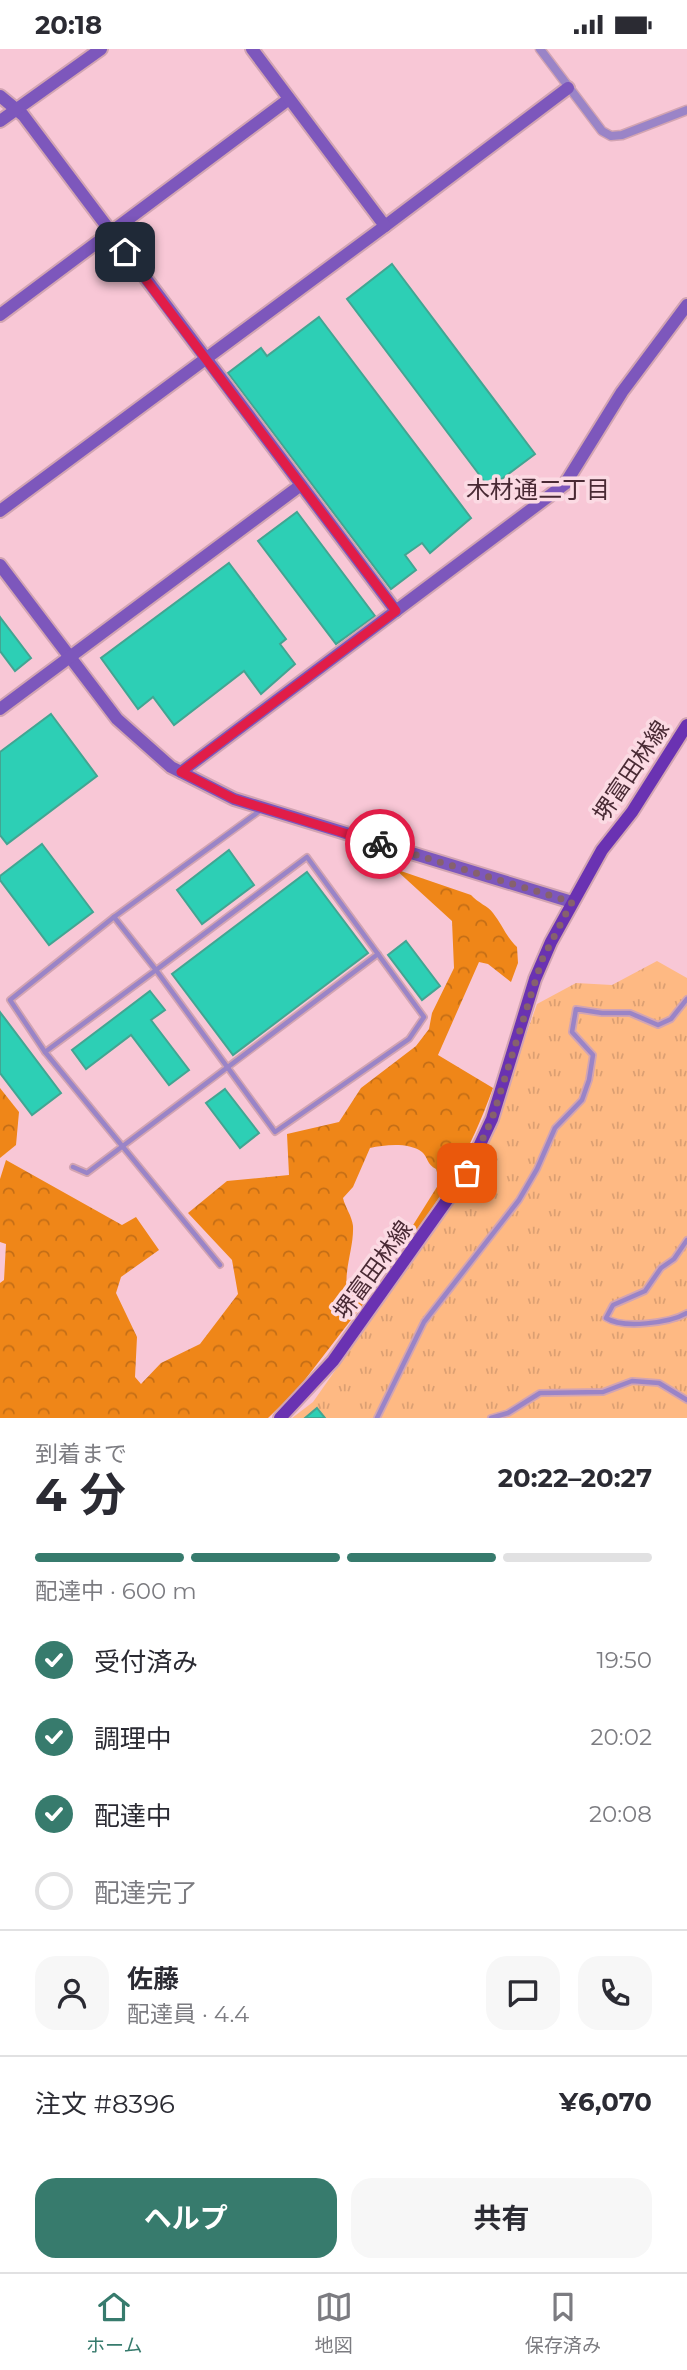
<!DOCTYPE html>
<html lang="ja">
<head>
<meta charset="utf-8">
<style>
  :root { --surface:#fff; --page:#f7f7f7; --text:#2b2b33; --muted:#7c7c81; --line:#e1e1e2; --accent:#377b6d }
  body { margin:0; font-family:Montserrat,"Noto Sans JP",sans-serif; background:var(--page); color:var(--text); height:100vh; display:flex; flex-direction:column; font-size:26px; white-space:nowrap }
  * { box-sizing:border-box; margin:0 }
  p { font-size:23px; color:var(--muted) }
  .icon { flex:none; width:38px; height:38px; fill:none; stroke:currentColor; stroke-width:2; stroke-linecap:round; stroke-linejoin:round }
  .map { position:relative; height:1369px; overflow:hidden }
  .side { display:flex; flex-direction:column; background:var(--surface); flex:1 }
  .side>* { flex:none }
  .pin { position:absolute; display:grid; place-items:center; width:60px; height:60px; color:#fff; margin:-30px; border-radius:14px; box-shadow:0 4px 10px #0006 }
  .courier { position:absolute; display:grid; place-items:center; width:70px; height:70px; margin:-35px; border:5px solid #e11d48; border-radius:50%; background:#fff; color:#222; box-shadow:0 2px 9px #0007 }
  .overview em { font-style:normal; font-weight:700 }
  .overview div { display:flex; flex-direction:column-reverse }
  .overview { display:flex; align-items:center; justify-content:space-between; height:119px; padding:0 35px }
  h1 { font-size:46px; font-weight:700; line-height:52px }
  .bar { display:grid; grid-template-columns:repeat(4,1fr); gap:10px 7px; align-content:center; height:84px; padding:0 35px }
  .bar i { height:9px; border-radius:5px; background:var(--line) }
  .bar .selected { background:var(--accent) }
  .bar p { grid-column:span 4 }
  .line { display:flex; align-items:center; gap:18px; padding:0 35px; border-top:2px solid var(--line) }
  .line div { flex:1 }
  .round { display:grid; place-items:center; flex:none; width:74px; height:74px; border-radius:21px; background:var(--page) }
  ol { padding:0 35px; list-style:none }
  li { display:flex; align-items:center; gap:21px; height:77px }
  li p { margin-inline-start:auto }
  li .icon { padding:7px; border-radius:50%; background:var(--accent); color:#fff; stroke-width:4 }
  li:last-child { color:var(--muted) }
  li i { width:38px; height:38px; border:4px solid var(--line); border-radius:50% }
  .primary-button { display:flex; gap:14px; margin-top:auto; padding:14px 35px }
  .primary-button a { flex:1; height:80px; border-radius:21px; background:var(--accent); color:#fff; font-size:28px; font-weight:700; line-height:80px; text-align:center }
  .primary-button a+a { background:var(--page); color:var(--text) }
  .status { display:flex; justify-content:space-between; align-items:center; height:49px; padding:0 35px; background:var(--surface); direction:ltr }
  .status svg { height:19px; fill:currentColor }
  .tabs { display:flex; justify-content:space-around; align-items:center; height:98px; border-top:2px solid var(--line); background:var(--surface); font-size:19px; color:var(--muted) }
  .tabs a { display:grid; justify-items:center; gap:4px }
  .tabs .selected { color:var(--accent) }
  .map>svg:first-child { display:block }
</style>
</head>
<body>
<div class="status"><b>20:18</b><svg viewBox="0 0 49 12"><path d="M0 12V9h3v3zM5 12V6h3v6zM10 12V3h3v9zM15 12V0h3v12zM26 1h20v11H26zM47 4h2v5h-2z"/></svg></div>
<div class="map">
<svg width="687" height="1369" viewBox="0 0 687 1369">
  <defs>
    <pattern id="grass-tufts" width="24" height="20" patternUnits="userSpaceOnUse" patternTransform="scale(1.75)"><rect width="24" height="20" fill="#feb983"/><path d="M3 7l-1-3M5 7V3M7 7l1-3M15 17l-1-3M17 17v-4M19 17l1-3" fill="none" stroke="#db9f72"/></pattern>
    <pattern id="forest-crowns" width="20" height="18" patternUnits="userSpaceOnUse" patternTransform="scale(1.75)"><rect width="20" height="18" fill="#ef8618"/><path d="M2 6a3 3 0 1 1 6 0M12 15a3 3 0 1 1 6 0" fill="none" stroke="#c46e16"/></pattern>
  </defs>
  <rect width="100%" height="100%" fill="#f8c7d6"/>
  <polygon fill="url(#grass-tufts)" points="657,912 687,929 687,1369 292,1369 313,1353 431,1185 487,1097 537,955 576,934 612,936"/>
  <g fill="url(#forest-crowns)">
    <path d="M395 820 471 846C478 854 488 857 493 864 502 875 506 888 517 898L518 914 511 933 488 915 479 913 438 1006 493 1039C469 1105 447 1141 405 1197V1189L440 1133 436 1120C427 1116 428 1108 422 1103 408 1093 385 1096 370 1099L353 1138 343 1149C345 1158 352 1167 353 1177 354 1198 344 1220 347 1241L364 1254 297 1341 268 1369H0V1234L4 1231 6 1195 0 1193V1130L6 1111 122 1176 136 1168 159 1201 121 1228 116 1244 137 1288 135 1328 141 1335 161 1314 200 1295 238 1245 232 1211 188 1164 227 1132 289 1126 287 1085 339 1073 361 1039 416 997 429 980 432 964 454 919 452 872Z"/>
    <polygon points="0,1039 19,1063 16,1096 0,1109"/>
  </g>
  <g fill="#2dcfb5" stroke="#42a592" stroke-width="2">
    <polygon points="392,215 535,405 499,432 497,429 487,436 347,250"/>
    <polygon points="319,268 471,469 430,504 422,494 405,506 416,521 391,540 228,324 261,299 267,307"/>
    <polygon points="297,463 375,567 336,595 258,492"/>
    <polygon points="229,514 286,590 280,595 295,615 261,645 244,622 174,676 153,648 138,660 101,609"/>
    <polygon points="0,568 31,609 15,622 0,602"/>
    <polygon points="51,665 97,727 7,795 0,786 0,703"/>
    <polygon points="42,795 93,863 49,896 0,831 0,827"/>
    <polygon points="229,801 254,836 202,875 177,841"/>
    <polygon points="307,823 368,904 233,1006 172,925"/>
    <polygon points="406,892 440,937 422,951 388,906"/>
    <polygon points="150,942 165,961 151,971 189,1021 169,1036 131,986 86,1020 72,1001"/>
    <polygon points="0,963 61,1044 32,1066 0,1024"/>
    <polygon points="225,1040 259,1084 240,1099 206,1054"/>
    <polygon points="317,1359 325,1369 305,1369"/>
  </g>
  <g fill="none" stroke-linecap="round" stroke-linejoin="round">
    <g stroke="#d2a4b2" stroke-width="8">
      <g id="lane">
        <polygon points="307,808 424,968 409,990 275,1083 156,921"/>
        <polyline points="45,1003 156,921 114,868"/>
        <polyline points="73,1118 87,1124 378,905"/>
        <path d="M687 1191 674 1210 661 1219 645 1242 613 1256 606 1269C623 1280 670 1274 687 1264"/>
        <polyline points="220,1216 45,1003 10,951 114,868 261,761"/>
        <polyline points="377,1369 424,1273 519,1151 537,1120 555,1079 582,1051 589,1031 593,1006 572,983 576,960 602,964 630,964 658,976 671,970 687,950"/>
        <polyline points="491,1369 508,1364 540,1344 603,1343 632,1332 659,1334 687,1351"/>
      </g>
    </g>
    <g stroke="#d2a4b2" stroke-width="11">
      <polyline id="street" points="540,0 602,82 611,87 622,86 687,61"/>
    </g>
    <g stroke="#d2a4b2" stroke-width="16">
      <g id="secondary">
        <polyline points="0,47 23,66 396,562"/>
        <polyline points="0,72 101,0"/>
        <polyline points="385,177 568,39"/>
        <polyline points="0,266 289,50"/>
        <polyline points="0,462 385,177 252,0"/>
        <polyline points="0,516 117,670 171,718 234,750 572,853"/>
        <polyline points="0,660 301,436"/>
        <polyline points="181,723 565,435 622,343 687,256"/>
      </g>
    </g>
    <g stroke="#d2a4b2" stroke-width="16">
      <polyline id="primary" points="280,1369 333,1312 467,1123 492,1070 535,930 551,893 602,801 632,763 687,676"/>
    </g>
    <use href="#lane" stroke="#9a84c7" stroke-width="4.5"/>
    <use href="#street" stroke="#9a84c7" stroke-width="8"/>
    <use href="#secondary" stroke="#7d57bc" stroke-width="12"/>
    <use href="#primary" stroke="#6a32b2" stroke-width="12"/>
  </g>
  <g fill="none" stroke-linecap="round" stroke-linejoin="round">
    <polyline stroke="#86616d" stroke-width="7" stroke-dasharray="0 12.6" points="380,795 572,853 542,911 492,1070 467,1124"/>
    <polyline stroke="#e11d48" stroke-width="9" points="125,203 396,562 181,723 234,750 380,795"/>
  </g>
  <g text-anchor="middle" stroke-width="7" stroke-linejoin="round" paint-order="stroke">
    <g font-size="23" fill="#492a34" stroke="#fbdae3">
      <text transform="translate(631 722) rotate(-56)" y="8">堺富田林線</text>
      <text transform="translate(373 1221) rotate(-54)" y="8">堺富田林線</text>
    </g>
    <g font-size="24" fill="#492a34" stroke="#fbdae3">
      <text x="538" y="449">木材通二丁目</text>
    </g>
  </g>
</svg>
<div class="pin" style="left:467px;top:1124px;background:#ea580c"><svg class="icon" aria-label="bag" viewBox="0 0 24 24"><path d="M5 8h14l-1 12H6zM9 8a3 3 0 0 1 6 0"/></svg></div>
<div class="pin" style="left:125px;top:203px;background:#1f2937"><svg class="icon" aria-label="home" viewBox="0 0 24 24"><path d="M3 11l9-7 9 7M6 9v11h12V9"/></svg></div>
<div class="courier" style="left:380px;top:795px"><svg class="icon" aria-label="bike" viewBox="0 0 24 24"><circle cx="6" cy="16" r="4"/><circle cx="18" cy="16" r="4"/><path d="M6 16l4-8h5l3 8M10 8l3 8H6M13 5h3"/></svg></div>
</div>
<section class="side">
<div class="overview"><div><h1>4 分</h1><p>到着まで</p></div><em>20:22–20:27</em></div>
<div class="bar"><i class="selected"></i><i class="selected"></i><i class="selected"></i><i></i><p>配達中 · 600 m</p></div>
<ol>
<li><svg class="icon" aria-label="check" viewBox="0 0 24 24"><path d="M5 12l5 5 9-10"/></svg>受付済み<p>19:50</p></li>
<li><svg class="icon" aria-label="check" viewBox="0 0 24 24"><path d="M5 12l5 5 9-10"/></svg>調理中<p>20:02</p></li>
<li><svg class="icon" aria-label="check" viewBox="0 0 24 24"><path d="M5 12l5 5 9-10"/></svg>配達中<p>20:08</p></li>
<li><i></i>配達完了</li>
</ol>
<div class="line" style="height:126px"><a class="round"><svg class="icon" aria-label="person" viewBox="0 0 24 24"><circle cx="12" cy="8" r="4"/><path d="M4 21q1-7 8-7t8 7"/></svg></a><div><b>佐藤</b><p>配達員 · 4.4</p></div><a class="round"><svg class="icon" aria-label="chat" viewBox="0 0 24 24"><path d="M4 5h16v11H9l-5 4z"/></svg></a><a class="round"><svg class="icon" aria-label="phone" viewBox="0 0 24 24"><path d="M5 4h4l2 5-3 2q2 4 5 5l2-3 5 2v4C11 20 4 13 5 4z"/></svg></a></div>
<div class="line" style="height:91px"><div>注文 #8396</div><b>¥6,070</b></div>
<div class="primary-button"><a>ヘルプ</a><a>共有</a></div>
</section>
<nav class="tabs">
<a class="selected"><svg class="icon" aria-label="home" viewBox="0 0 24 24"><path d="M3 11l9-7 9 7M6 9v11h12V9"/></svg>ホーム</a>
<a><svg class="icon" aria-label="map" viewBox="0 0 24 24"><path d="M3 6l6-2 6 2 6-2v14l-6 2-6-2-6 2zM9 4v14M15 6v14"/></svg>地図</a>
<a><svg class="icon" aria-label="saved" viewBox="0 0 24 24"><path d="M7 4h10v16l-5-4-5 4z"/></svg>保存済み</a>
</nav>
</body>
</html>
